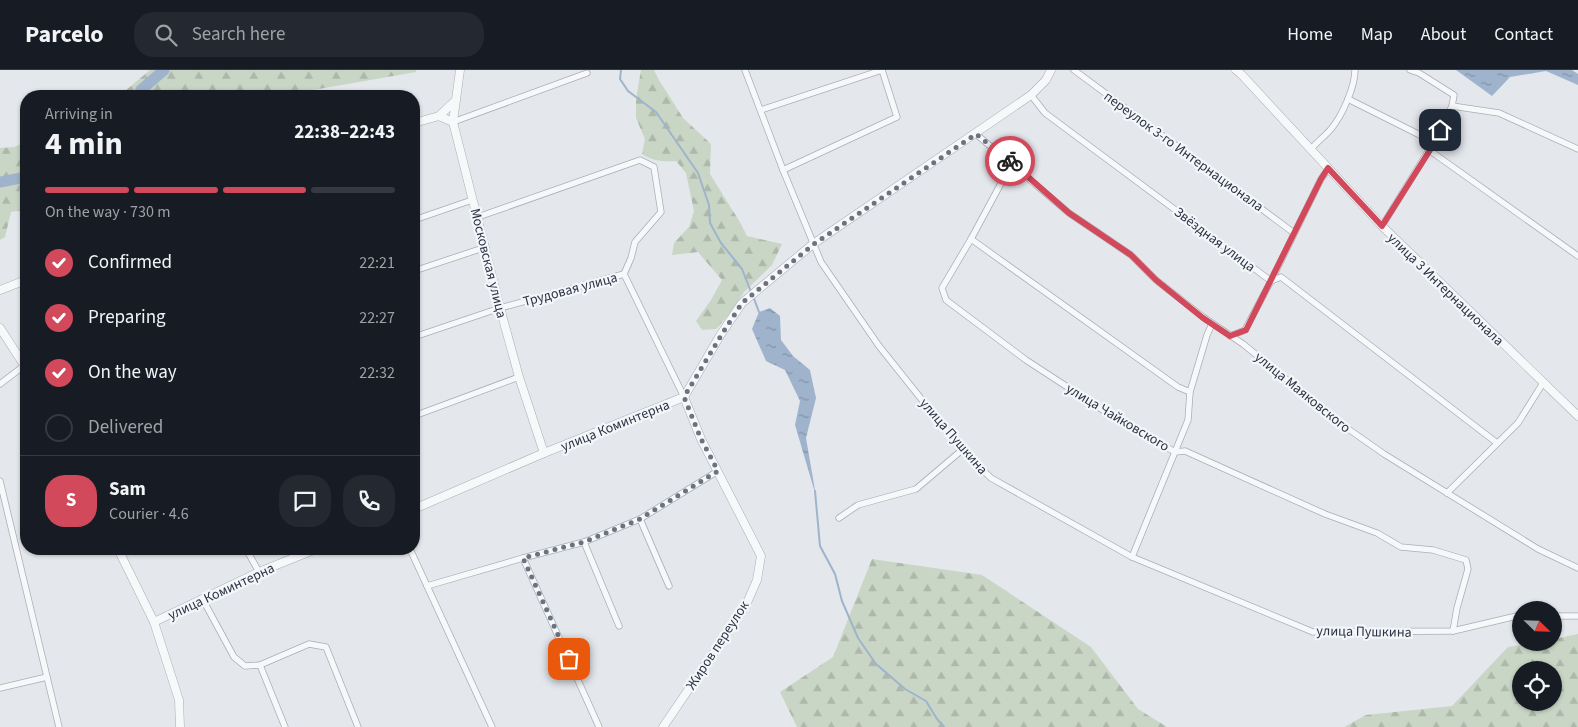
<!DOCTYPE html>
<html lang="en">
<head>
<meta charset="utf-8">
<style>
  :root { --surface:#171b24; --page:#242831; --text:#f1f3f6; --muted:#9ea1a6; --line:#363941; --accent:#d1495b }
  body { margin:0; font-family:"Source Sans 3",sans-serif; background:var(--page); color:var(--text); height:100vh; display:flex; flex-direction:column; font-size:19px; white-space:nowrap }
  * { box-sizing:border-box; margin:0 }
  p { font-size:16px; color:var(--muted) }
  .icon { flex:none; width:28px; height:28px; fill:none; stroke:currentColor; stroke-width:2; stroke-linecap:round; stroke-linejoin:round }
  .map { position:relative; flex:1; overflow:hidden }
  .drawer { position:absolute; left:20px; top:20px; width:400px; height:465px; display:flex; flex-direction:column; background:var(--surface); border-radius:20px; box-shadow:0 1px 4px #0004 }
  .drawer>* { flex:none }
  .needle { width:32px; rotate:113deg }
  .fabs { position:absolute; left:1512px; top:531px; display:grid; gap:10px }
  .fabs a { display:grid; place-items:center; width:50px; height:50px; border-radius:50%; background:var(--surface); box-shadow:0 1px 4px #0004; font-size:25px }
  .pin { position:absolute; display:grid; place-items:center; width:42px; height:42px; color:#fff; margin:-21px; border-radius:10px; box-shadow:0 2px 8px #0006 }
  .courier { position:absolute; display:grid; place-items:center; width:50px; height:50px; margin:-25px; border:4px solid #d1495b; border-radius:50%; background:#fff; color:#222; box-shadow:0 1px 6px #0007 }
  .head em { font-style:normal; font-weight:700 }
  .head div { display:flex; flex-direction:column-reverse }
  .head { display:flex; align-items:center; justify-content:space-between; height:85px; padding:0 25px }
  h1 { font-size:32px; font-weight:700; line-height:38px }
  .bar { display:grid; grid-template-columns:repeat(4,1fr); gap:8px 5px; align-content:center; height:60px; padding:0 25px }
  .bar i { height:6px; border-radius:4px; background:var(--line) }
  .bar .selected { background:var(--accent) }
  .bar p { grid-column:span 4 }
  .line { display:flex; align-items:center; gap:12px; padding:0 25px; border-top:1px solid var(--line) }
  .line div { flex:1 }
  .round { display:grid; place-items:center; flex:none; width:52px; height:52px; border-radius:20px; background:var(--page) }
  ol { padding:0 25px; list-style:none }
  li { display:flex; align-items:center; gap:15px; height:55px }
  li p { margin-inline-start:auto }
  li .icon { padding:5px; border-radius:50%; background:var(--accent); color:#fff; stroke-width:4 }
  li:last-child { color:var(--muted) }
  li i { width:28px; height:28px; border:2px solid var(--line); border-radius:50% }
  header { display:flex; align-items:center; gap:30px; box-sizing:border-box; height:70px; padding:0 25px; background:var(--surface); border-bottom:1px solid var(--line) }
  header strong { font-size:24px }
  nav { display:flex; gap:28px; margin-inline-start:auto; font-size:18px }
  .search { width:350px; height:45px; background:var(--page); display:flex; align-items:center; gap:12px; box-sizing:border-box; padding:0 18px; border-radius:20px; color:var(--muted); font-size:19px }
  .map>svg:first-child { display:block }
</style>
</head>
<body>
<header>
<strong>Parcelo</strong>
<div class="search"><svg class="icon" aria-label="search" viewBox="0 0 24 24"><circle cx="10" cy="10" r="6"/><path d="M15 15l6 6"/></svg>Search here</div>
<nav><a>Home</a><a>Map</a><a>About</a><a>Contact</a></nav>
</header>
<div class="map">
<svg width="1578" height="657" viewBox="0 0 1578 657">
  <defs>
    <pattern id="forest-firs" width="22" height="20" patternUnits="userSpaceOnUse" patternTransform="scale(1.25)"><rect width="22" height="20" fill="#c9d6c5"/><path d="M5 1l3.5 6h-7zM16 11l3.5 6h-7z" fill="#adb8ab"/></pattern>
    <pattern id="water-ripples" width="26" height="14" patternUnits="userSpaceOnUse" patternTransform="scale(1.25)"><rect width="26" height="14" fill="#9fb4cc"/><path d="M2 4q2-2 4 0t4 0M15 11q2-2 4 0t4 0" fill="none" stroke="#8293a7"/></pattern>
  </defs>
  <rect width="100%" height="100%" fill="#e4e7ec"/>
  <g fill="url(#forest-firs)" fill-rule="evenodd">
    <polygon points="150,0 416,0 416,2 279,26 119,26"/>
    <path d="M641 0H654L659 10 683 48 711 74 710 104 741 154 747 166 782 174 772 195 744 222 732 241 716 259 702 260 696 251 711 230 722 210 698 182 672 185 674 173 689 157 694 141 686 103 676 91C663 92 653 91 642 84L645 69 636 48V29Z"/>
    <polygon points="26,72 26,140 11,142 5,167 0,170 0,78 14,77"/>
    <polygon points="872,489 982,505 1091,577 1138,639 1167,657 797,657 780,622 833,587"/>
    <path d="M1578 564V657H1344L1366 645 1452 636 1508 577 1533 573 1554 572V569ZM1521 600H1554V632H1521Z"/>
  </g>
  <g fill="url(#water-ripples)">
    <polygon points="1456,0 1572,0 1578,4 1578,15 1546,1 1510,7 1492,26"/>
    <polygon points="770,238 780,246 781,270 793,286 810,300 816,328 806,368 816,426 795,355 800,331 785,300 766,291 752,259 759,242"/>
  </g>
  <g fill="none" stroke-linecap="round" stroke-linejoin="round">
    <g stroke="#9fb4cc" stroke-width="2">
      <polyline points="621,0 620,9 628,21 656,42 698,103 709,135 710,153 721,173 742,199 751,222"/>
      <polyline points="753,226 759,242"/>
      <polyline points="815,421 820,476 835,504 842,531 858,568 876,594 905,619 926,631 937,649 944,657"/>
    </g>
    <g stroke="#9fb4cc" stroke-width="11">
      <polyline points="138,26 141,20 164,0"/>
      <polyline points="0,112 26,107"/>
    </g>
    <g stroke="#a9aeb7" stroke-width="7">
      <g id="minor">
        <polyline points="745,0 783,100 821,192 879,276 962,380 991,408 1132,487 1313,562 1453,561 1521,545"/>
        <polyline points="1074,0 1294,163"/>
        <polyline points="1410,0 1419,3 1454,25 1452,36 1499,43 1578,79"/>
        <polyline points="1031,25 1045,43 1271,211 1281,207 1497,373"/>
        <polyline points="1348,29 1434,72"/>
        <polyline points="761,40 882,0"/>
        <polyline points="453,52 587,3"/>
        <polyline points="976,64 1069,143 1131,185 1156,210 1203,247 1243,274 1344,356 1384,384 1538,479 1578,498"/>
        <path d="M1311 79C1317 72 1325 66 1331 59 1342 46 1355 17 1355 0"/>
        <polyline points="1429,80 1578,186"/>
        <polyline points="1012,93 971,169 942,218 946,230 1026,290 1115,348 1175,382 1185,381 1325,444 1377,463 1401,477 1433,480 1466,490 1468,499 1457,538 1453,561"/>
        <polyline points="783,100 897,47 882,0"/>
        <polyline points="478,147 640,90 654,97 661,142 635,172 631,188 624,204"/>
        <polyline points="414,150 472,130"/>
        <polyline points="1382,156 1429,80 1452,36"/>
        <polyline points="971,169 1178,317 1190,322"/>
        <polyline points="414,201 486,177"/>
        <polyline points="624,204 684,327"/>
        <polyline points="1230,266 1245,260 1271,211 1321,109 1329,98"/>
        <polyline points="414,267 500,238 624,204"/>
        <polyline points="0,314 25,295"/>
        <polyline points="414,346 519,307"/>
        <polyline points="0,411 59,657"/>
        <polyline points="1447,423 1518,353 1543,313"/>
        <polyline points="839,448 858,435 916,419 962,380"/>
        <polyline points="640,449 669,516"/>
        <polyline points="584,472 619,556"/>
        <polyline points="246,479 259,502"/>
        <polyline points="410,479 492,657"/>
        <polyline points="1132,487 1188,350 1190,322 1207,265 1212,254"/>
        <polyline points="523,488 599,657"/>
        <polyline points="427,516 523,488 584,472 640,449 718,401"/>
        <polyline points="202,528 234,587 245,596 260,595 309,574 326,577 358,657"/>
        <polyline points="1554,546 1578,546"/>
        <polyline points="260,595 285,657"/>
        <polyline points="0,618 47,607"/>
      </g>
    </g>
    <g stroke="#a9aeb7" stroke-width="9">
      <g id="tertiary">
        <polyline points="460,0 453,52 500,238 519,307 544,383"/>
        <polyline points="1236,0 1241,4 1382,156 1578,346"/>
        <polyline points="439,46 456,30"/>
        <polyline points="414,53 439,46 453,52"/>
        <polyline points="0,220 26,210"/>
        <polyline points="0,258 26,298"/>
        <polyline points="414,439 544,383 684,327 721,264 742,233 813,174 1031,25 1046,10 1051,0"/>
        <polyline points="118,479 154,552 179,630 180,657"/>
        <polyline points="154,552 259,502 316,479"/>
        <polyline points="663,657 746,535 757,510 761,486 701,369 684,327"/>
      </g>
    </g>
    <use href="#minor" stroke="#f7f8fa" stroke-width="5.5"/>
    <use href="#tertiary" stroke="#f7f8fa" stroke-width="8"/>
  </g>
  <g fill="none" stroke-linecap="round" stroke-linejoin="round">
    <polyline stroke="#6c737f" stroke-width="5" stroke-dasharray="0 9" points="569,589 523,488 584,472 640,449 718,401 701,369 684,327 722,264 742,233 814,174 976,64 1010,91"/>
    <polyline stroke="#d1495b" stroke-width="6" points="1010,91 1069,143 1131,185 1156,210 1203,248 1230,266 1246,260 1321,109 1328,98 1382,156 1430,80 1440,60"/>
  </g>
  <g text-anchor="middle" stroke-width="4.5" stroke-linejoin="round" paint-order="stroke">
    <g font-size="14" fill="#2b3445" stroke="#f4f6f9">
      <text transform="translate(1184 81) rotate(36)" y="5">переулок 3-го Интернационала</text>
      <text transform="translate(1215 169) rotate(37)" y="5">Звёздная улица</text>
      <text transform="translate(489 193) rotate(76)" y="5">Московская улица</text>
      <text transform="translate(570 219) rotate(-15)" y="5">Трудовая улица</text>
      <text transform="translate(1446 219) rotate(44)" y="5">улица 3 Интернационала</text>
      <text transform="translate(1303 322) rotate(39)" y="5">улица Маяковского</text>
      <text transform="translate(1118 347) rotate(31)" y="5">улица Чайковского</text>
      <text transform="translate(615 355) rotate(-22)" y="5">улица Коминтерна</text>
      <text transform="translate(954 366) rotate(49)" y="5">улица Пушкина</text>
      <text transform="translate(221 521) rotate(-25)" y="5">улица Коминтерна</text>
      <text transform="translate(1364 561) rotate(1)" y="5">улица Пушкина</text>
      <text transform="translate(717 575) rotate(-57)" y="5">Жиров переулок</text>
    </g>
  </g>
</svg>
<div class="fabs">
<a><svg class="needle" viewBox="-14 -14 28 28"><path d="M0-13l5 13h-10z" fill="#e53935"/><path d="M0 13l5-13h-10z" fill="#9ea1a6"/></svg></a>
<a><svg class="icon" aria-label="locate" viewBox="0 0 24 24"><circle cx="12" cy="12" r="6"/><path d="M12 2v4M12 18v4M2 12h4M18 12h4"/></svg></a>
</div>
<div class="pin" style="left:569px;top:589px;background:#ea580c"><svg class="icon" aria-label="bag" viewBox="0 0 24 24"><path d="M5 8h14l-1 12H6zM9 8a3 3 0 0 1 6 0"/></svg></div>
<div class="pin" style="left:1440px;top:60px;background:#1f2937"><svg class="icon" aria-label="home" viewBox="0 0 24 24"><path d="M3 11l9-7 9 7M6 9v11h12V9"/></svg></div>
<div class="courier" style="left:1010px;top:91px"><svg class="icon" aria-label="bike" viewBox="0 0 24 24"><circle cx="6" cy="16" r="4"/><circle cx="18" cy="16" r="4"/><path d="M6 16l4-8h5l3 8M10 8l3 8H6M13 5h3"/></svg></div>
<section class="drawer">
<div class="head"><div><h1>4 min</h1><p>Arriving in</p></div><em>22:38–22:43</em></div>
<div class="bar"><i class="selected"></i><i class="selected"></i><i class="selected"></i><i></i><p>On the way · 730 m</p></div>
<ol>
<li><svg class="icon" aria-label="check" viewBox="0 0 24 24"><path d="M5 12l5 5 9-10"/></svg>Confirmed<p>22:21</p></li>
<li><svg class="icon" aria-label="check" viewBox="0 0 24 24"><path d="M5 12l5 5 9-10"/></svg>Preparing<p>22:27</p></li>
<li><svg class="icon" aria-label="check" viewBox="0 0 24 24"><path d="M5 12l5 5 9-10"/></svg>On the way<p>22:32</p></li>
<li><i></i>Delivered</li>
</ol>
<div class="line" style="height:90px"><b class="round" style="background:var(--accent);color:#fff">S</b><div><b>Sam</b><p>Courier · 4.6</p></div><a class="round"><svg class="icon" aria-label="chat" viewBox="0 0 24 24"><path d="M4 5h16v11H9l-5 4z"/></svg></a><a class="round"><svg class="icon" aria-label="phone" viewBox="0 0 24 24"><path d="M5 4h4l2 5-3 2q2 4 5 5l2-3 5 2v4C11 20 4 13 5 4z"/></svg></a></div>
</section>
</div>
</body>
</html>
